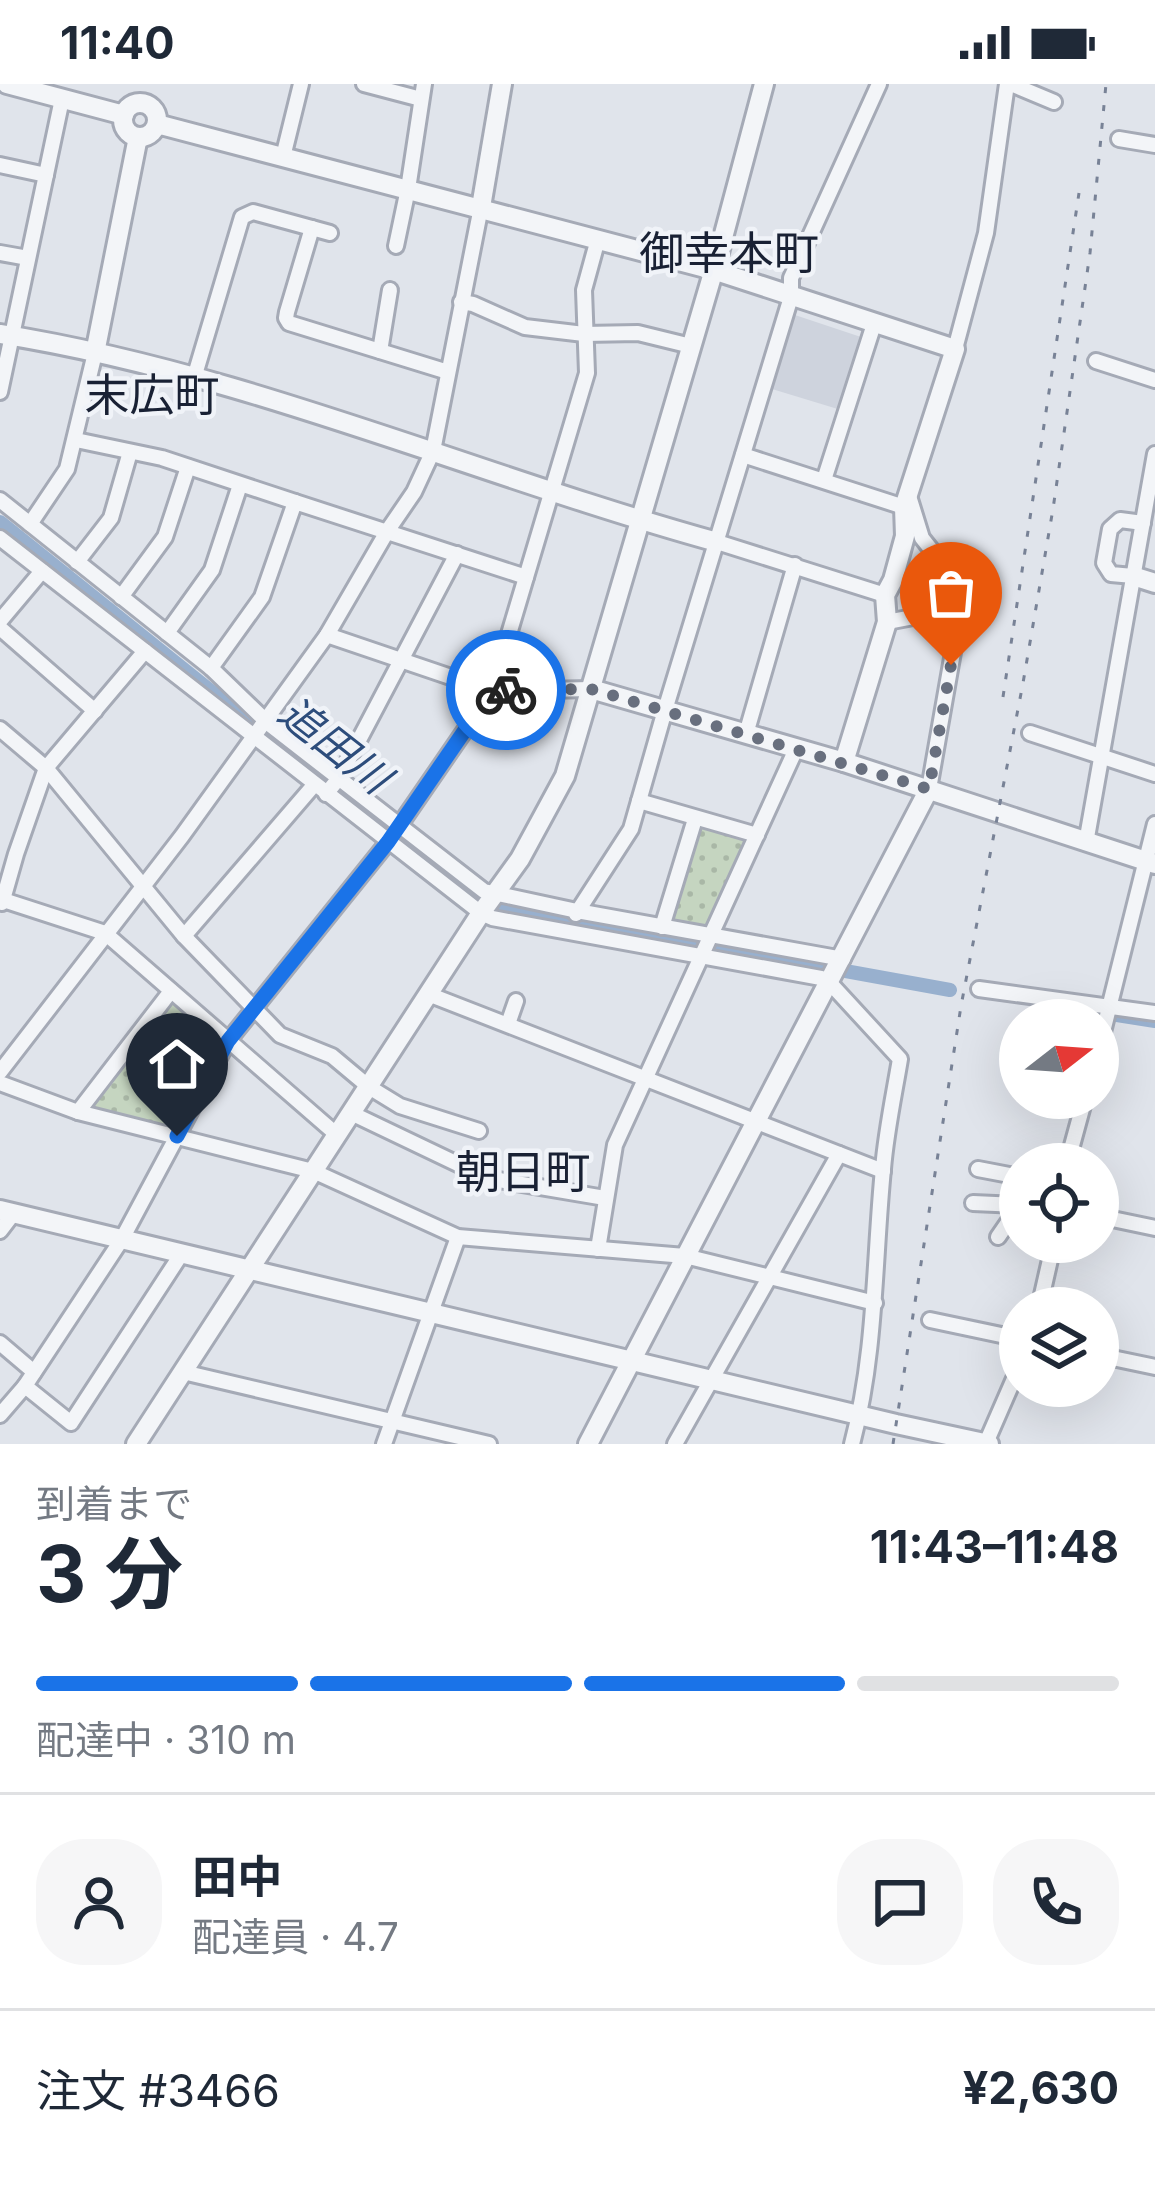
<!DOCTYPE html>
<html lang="ja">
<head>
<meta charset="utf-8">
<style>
  :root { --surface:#fff; --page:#f6f6f7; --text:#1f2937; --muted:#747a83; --line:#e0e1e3; --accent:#1a73e8 }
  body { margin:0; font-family:Inter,"Noto Sans JP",sans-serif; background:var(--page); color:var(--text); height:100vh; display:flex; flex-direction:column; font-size:45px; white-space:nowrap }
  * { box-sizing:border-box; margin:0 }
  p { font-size:39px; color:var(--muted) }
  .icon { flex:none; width:66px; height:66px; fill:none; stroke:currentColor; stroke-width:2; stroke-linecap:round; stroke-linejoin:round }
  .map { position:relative; height:1360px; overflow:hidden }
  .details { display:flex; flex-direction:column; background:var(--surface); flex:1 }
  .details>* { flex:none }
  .needle { width:78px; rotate:73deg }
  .tools { position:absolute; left:999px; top:915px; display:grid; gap:24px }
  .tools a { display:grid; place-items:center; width:120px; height:120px; border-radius:50%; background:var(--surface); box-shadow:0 12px 48px #0002; font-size:60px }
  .pin { position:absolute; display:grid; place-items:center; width:102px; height:102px; color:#fff; margin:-123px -51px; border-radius:50% 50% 50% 0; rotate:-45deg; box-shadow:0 0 12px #0007 }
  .pin .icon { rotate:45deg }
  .courier { position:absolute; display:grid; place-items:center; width:120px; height:120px; margin:-60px; border:9px solid #1a73e8; border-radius:50%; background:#fff; color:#222; box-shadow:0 3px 15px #0007 }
  .summary em { font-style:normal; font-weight:700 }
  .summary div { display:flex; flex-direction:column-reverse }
  .summary { display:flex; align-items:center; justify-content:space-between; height:204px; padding:0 36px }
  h1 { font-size:78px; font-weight:700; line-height:90px }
  .bar { display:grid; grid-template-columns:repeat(4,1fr); gap:18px 12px; align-content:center; height:144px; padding:0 36px }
  .bar i { height:15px; border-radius:9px; background:var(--line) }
  .bar .selected { background:var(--accent) }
  .bar p { grid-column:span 4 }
  .line { display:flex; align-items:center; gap:30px; padding:0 36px; border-top:3px solid var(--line) }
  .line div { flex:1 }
  .round { display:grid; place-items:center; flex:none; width:126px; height:126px; border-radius:48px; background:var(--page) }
  .status { display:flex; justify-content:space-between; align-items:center; height:84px; padding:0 60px; background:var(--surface); direction:ltr }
  .status svg { height:33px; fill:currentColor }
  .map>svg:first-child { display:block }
</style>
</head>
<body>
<div class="status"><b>11:40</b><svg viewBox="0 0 49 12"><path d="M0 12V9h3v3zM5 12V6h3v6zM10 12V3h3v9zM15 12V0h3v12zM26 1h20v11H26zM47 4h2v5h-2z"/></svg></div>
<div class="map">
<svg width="1155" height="1360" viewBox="0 0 1155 1360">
  <defs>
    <pattern id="grass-dots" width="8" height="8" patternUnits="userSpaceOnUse" patternTransform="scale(3)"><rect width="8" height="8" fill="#c5d5c0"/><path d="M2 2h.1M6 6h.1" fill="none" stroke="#a9b7a6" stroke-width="1.8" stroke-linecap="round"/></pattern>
  </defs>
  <rect width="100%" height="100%" fill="#e0e4eb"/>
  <polygon fill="#ced3dd" points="795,231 861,253 863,259 841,326 772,305"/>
  <g fill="url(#grass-dots)">
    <polygon points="700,741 747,755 709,844 670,838"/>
    <polygon points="174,917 217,954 219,961 178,1041 171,1044 96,1024 93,1018 169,918"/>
  </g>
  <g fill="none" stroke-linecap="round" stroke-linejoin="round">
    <g stroke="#98b0ce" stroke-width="14">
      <polyline points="0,438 332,704"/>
      <polyline points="415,770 473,813 514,827 950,906"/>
      <polyline points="1059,922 1155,937"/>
    </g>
    <g stroke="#a5aab6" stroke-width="20">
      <g id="minor">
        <polyline points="364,0 421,15"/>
        <polyline points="1011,0 1054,18"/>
        <polyline points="1119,55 1155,61"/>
        <polyline points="283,73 301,0"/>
        <polyline points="0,81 46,91"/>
        <polyline points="312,144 287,228 286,234 289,239 448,288"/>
        <polyline points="396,162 408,105 424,0"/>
        <polyline points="0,169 28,174"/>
        <polyline points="461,218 473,220 525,243 584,250 638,249 691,262"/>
        <polyline points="955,265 986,149 1007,0"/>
        <polyline points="380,267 390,206"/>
        <polyline points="1096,277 1155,296"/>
        <polyline points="194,294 242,133 253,128 330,149"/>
        <polyline points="0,308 62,15"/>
        <polyline points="76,356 162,374 295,418"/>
        <polyline points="743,371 904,423"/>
        <polyline points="824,396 874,240"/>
        <polyline points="0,416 211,584 269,640 484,807 577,827 843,875"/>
        <polyline points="30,440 67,385 95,269"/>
        <path d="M0 454 481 829 492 834 821 894 830 899 900 975C894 1011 886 1048 883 1085 874 1177 876 1270 852 1360"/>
        <polyline points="717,458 885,511"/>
        <polyline points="77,478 111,434 130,368"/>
        <polyline points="1133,492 1111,490 1104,479 1110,445 1120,436 1143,439"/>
        <polyline points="121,513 165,453 188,383"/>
        <polyline points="0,537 42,487"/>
        <polyline points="887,538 929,530 941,478 922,454 909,412"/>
        <polyline points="0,544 95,627"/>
        <polyline points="167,549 212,486 240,401"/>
        <polyline points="327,551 492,607 591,605"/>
        <polyline points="211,584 262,513 295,418 526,493"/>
        <polyline points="0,645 46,684 184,852 280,951 332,972 369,1003 400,1022 479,1047"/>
        <polyline points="1030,649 1155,690"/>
        <polyline points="746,650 795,481"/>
        <polyline points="929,705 955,557 950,547 929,530"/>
        <polyline points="326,710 339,694 457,470"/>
        <polyline points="639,717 757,751"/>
        <polyline points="1086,759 1155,370"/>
        <polyline points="0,815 105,849 336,1050"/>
        <polyline points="2,819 16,770 46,684 145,567"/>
        <polyline points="576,830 631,745 665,626 791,213 791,194 879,0"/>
        <polyline points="662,843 695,735"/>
        <polyline points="184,852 314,701"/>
        <polyline points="979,905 1155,929"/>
        <polyline points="428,910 883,1087"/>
        <polyline points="508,940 516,917"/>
        <polyline points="1098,968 1155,740"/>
        <polyline points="0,988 182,752 327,551 388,446 414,408 433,367 481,123"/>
        <polyline points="0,999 78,1028 313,1087 458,1153 685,1172 875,1219"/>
        <polyline points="78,1028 171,907"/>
        <polyline points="351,1029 487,1094 605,1114"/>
        <polyline points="1067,1080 1085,1014"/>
        <polyline points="978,1085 1020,1093"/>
        <polyline points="973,1119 1020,1121"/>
        <polyline points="1098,1132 1155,1144"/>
        <polyline points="0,1147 13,1130"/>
        <polyline points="998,1153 1020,1121"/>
        <polyline points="598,1165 615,1061 796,665"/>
        <polyline points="1039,1224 1054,1158"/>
        <polyline points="930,1236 1020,1255"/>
        <polyline points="0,1259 34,1288"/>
        <polyline points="1098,1271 1155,1283"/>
        <polyline points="183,1288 489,1360"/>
        <polyline points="25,1302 71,1339 182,1169"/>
        <polyline points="0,1331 25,1302 122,1155 228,957 388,758 492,607 587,289 584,206 598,155"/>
        <polyline points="986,1359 1020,1281"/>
        <polyline points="384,1360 458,1153"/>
        <polyline points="675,1360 839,1070"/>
      </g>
    </g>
    <g stroke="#a5aab6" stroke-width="24">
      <g id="tertiary">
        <polyline points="7,0 124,31"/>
        <circle cx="140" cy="36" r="17"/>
        <polyline points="157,40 713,186 955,265 904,423 905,452 893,496 885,511 887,538 844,678"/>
        <polyline points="481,123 502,0"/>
        <path d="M0 250C246 289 478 392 717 458"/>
        <polyline points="95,269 138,53"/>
        <polyline points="1133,492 1155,499"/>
        <polyline points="591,605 844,678 1155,780"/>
        <polyline points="0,1126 896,1340 989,1360"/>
        <polyline points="136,1360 481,829 520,775 565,692 720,165 764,0"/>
        <polyline points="588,1360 929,705"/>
      </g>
    </g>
    <use href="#minor" stroke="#f3f5f8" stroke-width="14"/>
    <use href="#tertiary" stroke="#f3f5f8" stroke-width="18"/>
    <g stroke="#788296" stroke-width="3" stroke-dasharray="6 12" stroke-linecap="butt">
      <polyline points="1003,613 1079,109"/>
      <polyline points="893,1360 961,922 1023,599 1053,425 1090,169 1106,0"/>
    </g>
  </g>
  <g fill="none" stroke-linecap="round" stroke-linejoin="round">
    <polyline stroke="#686f7e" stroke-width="12" stroke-dasharray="0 21.6" points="506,606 591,605 929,705 951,581"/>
    <polyline stroke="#1a73e8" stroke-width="15" points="177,1052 228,957 388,758 492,607 506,606"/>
  </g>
  <g text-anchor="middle" stroke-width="9" stroke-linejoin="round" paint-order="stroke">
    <g font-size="42" font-style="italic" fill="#2d4d7c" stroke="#f0f3f8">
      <text transform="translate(335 661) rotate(38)" y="15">追田川</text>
    </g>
    <g font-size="45" fill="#192134" stroke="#f0f3f8">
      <text x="729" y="185">御幸本町</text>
      <text x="152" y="327">末広町</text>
      <text x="523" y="1104">朝日町</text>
    </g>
  </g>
</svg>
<div class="tools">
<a><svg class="needle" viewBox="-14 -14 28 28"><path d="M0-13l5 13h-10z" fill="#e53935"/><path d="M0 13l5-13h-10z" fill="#747a83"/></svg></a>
<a><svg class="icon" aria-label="locate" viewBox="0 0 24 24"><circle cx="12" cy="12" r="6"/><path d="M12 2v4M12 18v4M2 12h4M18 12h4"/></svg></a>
<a><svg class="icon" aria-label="layers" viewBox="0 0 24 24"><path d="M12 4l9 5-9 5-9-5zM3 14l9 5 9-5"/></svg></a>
</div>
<div class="pin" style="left:951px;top:581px;background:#ea580c"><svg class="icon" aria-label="bag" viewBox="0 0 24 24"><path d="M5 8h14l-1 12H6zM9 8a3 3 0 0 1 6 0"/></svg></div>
<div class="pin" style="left:177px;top:1052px;background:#1f2937"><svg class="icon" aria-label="home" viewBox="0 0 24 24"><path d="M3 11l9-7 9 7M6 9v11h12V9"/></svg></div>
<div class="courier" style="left:506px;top:606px"><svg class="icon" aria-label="bike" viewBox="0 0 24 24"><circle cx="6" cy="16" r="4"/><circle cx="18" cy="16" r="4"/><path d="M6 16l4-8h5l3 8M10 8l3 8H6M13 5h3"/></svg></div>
</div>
<section class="details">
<div class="summary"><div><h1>3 分</h1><p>到着まで</p></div><em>11:43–11:48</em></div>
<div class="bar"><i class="selected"></i><i class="selected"></i><i class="selected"></i><i></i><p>配達中 · 310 m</p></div>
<div class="line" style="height:216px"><a class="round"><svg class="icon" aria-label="person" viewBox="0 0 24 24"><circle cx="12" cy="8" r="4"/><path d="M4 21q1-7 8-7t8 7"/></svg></a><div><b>田中</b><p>配達員 · 4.7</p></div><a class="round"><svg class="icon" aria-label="chat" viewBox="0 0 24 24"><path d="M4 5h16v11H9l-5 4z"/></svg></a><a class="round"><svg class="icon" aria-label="phone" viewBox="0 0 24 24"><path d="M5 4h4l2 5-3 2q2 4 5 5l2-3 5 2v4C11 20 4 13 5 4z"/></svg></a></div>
<div class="line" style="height:156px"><div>注文 #3466</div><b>¥2,630</b></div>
</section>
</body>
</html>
